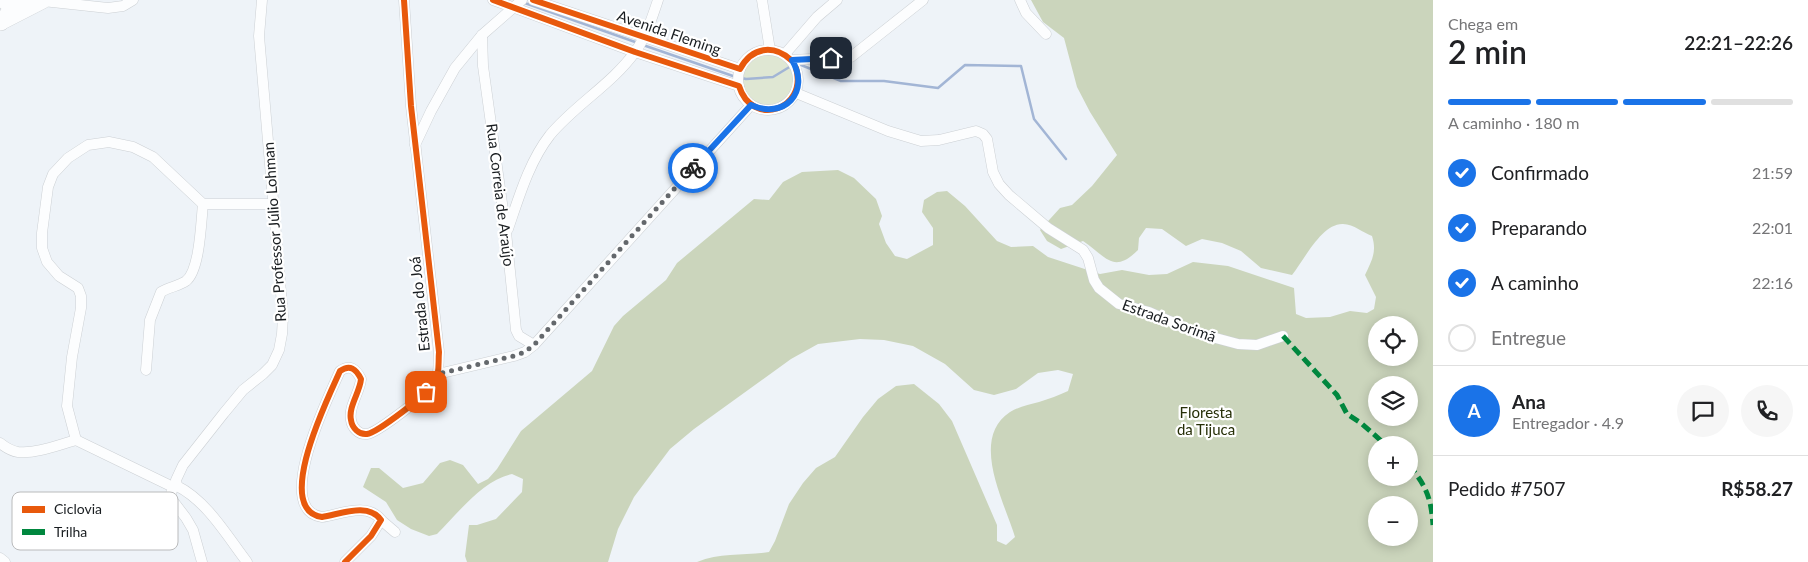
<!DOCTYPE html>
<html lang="pt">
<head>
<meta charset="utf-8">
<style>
  :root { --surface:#fff; --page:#f6f6f6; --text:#202124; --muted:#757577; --line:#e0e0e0; --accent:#1a73e8 }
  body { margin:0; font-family:Lato,sans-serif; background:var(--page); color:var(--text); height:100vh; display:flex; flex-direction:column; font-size:19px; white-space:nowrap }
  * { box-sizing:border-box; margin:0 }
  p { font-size:16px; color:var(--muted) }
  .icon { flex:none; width:28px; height:28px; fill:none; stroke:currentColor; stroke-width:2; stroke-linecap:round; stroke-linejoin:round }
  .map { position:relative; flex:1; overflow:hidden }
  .details { display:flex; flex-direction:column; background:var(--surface); width:375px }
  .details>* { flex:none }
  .fabs { position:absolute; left:1368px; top:316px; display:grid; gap:10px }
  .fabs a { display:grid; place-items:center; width:50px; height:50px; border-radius:50%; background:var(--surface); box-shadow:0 2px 12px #0003; font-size:25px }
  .pin { position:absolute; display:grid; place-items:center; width:42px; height:42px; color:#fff; margin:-21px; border-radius:10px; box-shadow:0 2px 8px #0006 }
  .courier { position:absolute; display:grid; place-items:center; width:50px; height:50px; margin:-25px; border:4px solid #1a73e8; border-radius:50%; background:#fff; color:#222; box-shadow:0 1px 6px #0007 }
  .overview em { font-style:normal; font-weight:600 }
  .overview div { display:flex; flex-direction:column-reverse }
  .overview { display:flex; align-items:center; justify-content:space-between; height:85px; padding:0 15px }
  h1 { font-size:32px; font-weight:600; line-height:38px }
  .bar { display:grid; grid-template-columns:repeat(4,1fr); gap:8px 5px; align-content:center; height:60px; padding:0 15px }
  .bar i { height:6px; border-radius:4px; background:var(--line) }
  .bar .on { background:var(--accent) }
  .bar p { grid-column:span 4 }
  .line { display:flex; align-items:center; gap:12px; padding:0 15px; border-top:1px solid var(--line) }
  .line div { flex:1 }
  .round { display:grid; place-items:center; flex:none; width:52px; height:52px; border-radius:26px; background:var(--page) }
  ol { padding:0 15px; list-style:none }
  li { display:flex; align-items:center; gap:15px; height:55px }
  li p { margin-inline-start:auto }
  li .icon { padding:5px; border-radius:50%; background:var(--accent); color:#fff; stroke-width:4 }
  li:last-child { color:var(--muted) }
  li i { width:28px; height:28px; border:2px solid var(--line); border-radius:50% }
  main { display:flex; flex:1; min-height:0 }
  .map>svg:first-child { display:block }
</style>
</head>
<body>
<main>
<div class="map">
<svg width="1433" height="562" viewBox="0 0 1433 562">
  <rect width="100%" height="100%" fill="#eef3f8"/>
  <circle fill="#dfe7d3" cx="768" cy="80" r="26"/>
  <path fill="#cbd5bc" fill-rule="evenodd" d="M1031 0H1433V562H697C721 552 744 556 769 552L775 541 789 504 803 483 816 468 835 457 863 417 878 399 896 386 914 384 939 404 952 421 997 525V541L1006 545 1015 537C1005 503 969 439 1010 412 1020 406 1029 405 1039 402 1049 399 1059 395 1068 391L1073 374 1058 370 1038 373 1016 389 994 395 974 390 945 364 913 346 884 340 860 339 818 344 791 359 694 429 670 449 634 497 618 529 608 562H467L465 556 469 525H477L496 519 522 492 523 479 512 474C483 480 458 513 437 534L429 536 411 529 397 520 386 502 363 487 371 468H379L403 488 423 483 440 463 450 460 463 465 478 484 488 479 497 469 521 431 592 371 614 326 623 316 666 280 677 263 754 199 769 200 783 182 802 172 838 170 854 178 876 199 882 216 879 224 886 243 895 256 907 259 933 245V228L922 212 924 200 937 192 947 191 965 206 997 241 1011 247 1033 246 1048 257 1100 274 1122 270 1149 275 1167 274 1193 262 1228 266 1294 288 1296 314 1306 318 1330 317 1350 311 1367 313 1374 309 1376 297 1365 275C1372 260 1377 252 1372 236 1363 233 1354 224 1343 224 1322 223 1304 260 1292 275L1261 268 1241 251 1222 243 1202 239 1186 246 1162 229 1146 228 1139 238 1138 250C1113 275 1106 256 1083 241L1061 249 1047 241 1040 230 1060 208 1072 205 1092 186 1117 155 1090 112 1077 87 1064 38 1043 22ZM1376 325H1409V358H1376ZM1376 385H1409V418H1376ZM1376 445H1409V478H1376ZM1376 505H1409V538H1376Z"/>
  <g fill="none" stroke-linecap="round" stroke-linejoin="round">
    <g stroke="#a2b5d5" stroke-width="2.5">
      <polyline points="522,2 638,43"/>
      <polyline points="643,45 733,76 746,79 773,77 796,63 841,81 884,81 938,88 965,65 1021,66 1034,119 1066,159"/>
    </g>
    <g stroke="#ccd0d4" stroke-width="11">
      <g id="minor">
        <polyline points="493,0 635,52 739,86"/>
        <polyline points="533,0 740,69"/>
        <polyline points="762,0 770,50"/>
        <polyline points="1020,0 1026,13 1046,34"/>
        <polyline points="3,3 43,1 108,8 123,6 133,0"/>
        <polyline points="482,35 483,66 506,232 516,330 519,336 534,345"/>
        <circle cx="768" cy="80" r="30"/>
        <polyline points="785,54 817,17 837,0"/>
        <polyline points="791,60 851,57 923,0"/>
        <polyline points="796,93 888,131 921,141 939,140 976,131 983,134 987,139 993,172 999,184 1009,195 1048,228 1083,250 1088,258 1094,280 1099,288 1119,304 1149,312 1197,333 1238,344 1257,345 1283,336"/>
        <polyline points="415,145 431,111 455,68 482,35 522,0"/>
        <path d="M508 229C519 197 529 162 550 135 575 105 612 84 635 52 646 37 652 18 658 0"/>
        <path d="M146 370 150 320 161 292C169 287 179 286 186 281 200 270 201 222 203 204"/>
        <polyline points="438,374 514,356 525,352 534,345 751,105"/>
        <polyline points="76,440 67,406 72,357 81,308 81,296 78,288 59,276 47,262 42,248 42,233 48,187 53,174 68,158 88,145 109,142 133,147 153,157 203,204 272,204"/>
        <path d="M0 443C5 447 11 451 18 452 36 454 58 445 76 440L173 487"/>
        <polyline points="177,486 176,480 183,465 224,413 243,390 263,374 272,365 279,350 282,334 283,316 259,36 262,0"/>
        <polyline points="381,520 395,532"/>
        <polyline points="0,558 5,562"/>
        <path d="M202 562 193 530 186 518 170 497 173 487 177 486C207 501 227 536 247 562"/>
        <path d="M345 562 371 536 381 520C368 502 341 514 322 517 272 510 329 396 340 371 350 364 356 369 361 379 360 392 348 407 351 420 352 428 359 435 367 434 377 433 430 392 435 383 440 374 438 363 439 352L411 106 404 0"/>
      </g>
    </g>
    <g stroke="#ccd0d4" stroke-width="16">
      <g id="highway">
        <polyline points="2,22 43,1"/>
        <polyline points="1,23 9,11 9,6 6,3"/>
      </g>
    </g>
    <use href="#minor" stroke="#fcfdfe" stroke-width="10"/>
    <use href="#highway" stroke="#fcfdfe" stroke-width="15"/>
    <g stroke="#00873e" stroke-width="5" stroke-dasharray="10 5" stroke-linecap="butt">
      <polyline points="1283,336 1337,395 1347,414 1361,423 1386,445"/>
      <path d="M1409 465C1426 486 1431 497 1433 525"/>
    </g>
    <g stroke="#fff" stroke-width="9">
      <g id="cycleway">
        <path d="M493 0 635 52 739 86C752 128 808 110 796 68"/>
        <path d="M533 0 740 69C752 47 773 44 791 60"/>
        <path d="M345 562 371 536 381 520C368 502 341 514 322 517 272 510 329 396 340 371 350 364 356 369 361 379 360 392 348 407 351 420 352 428 359 435 367 434 377 433 430 392 435 383 440 374 438 363 439 352L411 106 404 0"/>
      </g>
    </g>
    <use href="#cycleway" stroke="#e8590c" stroke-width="6"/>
  </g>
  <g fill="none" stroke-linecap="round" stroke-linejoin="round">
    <polyline stroke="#64686c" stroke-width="5" stroke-dasharray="0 9" points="426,392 434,384 438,374 514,356 525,352 534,345 693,168"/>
    <path stroke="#1a73e8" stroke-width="6" d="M693 168 751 105C784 120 811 92 792 60L831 58"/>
  </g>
  <g text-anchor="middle" stroke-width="4.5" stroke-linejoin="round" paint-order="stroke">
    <g font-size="15" fill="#191d20" stroke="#fff">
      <text transform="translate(669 33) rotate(19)" y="5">Avenida Fleming</text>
      <text transform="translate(500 195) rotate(83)" y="5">Rua Correia de Araújo</text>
      <text transform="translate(275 232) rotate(-94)" y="5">Rua Professor Júlio Lohman</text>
      <text transform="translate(420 304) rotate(-96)" y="5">Estrada do Joá</text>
      <text transform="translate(1169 321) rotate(20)" y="5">Estrada Sorimã</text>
    </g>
    <g font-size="15" fill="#262f07" stroke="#fff">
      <text x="1206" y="418">Floresta<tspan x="1206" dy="17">da Tijuca</tspan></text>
    </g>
  </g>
  <rect x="12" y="492" width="166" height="58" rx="8" fill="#fff" stroke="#babbbc" stroke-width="1"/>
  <rect x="22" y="506" width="23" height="7" fill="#e8590c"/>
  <rect x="22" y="529" width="23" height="6" fill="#00873e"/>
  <g font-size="14" fill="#191d20">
    <text x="54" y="514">Ciclovia</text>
    <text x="54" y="537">Trilha</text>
  </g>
</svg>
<div class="fabs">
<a><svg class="icon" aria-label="locate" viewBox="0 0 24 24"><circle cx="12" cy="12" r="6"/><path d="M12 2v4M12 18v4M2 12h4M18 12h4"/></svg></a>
<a><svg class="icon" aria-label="layers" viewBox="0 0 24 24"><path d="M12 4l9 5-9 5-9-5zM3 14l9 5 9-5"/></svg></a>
<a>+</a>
<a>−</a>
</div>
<div class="pin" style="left:426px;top:392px;background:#ea580c"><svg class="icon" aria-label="bag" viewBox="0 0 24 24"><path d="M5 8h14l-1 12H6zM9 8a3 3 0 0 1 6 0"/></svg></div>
<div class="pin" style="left:831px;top:58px;background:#1f2937"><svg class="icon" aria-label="home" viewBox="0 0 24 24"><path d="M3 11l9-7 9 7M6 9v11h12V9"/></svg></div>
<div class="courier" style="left:693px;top:168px"><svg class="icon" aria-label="bike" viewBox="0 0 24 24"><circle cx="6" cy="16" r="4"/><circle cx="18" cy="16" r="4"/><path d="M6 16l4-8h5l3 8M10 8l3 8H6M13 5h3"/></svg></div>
</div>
<section class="details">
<div class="overview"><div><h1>2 min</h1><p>Chega em</p></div><em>22:21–22:26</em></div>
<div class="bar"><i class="on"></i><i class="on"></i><i class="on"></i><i></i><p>A caminho · 180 m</p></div>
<ol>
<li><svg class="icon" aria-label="check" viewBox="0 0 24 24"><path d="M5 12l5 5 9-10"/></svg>Confirmado<p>21:59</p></li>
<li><svg class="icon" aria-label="check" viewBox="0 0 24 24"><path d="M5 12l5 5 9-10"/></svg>Preparando<p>22:01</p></li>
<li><svg class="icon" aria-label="check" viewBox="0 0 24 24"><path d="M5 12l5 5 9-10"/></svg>A caminho<p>22:16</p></li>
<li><i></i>Entregue</li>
</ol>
<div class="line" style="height:90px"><b class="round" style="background:var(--accent);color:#fff">A</b><div><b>Ana</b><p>Entregador · 4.9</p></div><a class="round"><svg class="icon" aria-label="chat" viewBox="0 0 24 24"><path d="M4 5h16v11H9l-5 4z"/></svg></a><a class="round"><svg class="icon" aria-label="phone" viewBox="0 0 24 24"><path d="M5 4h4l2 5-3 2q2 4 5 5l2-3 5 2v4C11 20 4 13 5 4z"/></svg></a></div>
<div class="line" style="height:65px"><div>Pedido #7507</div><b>R$58.27</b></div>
</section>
</main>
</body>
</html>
